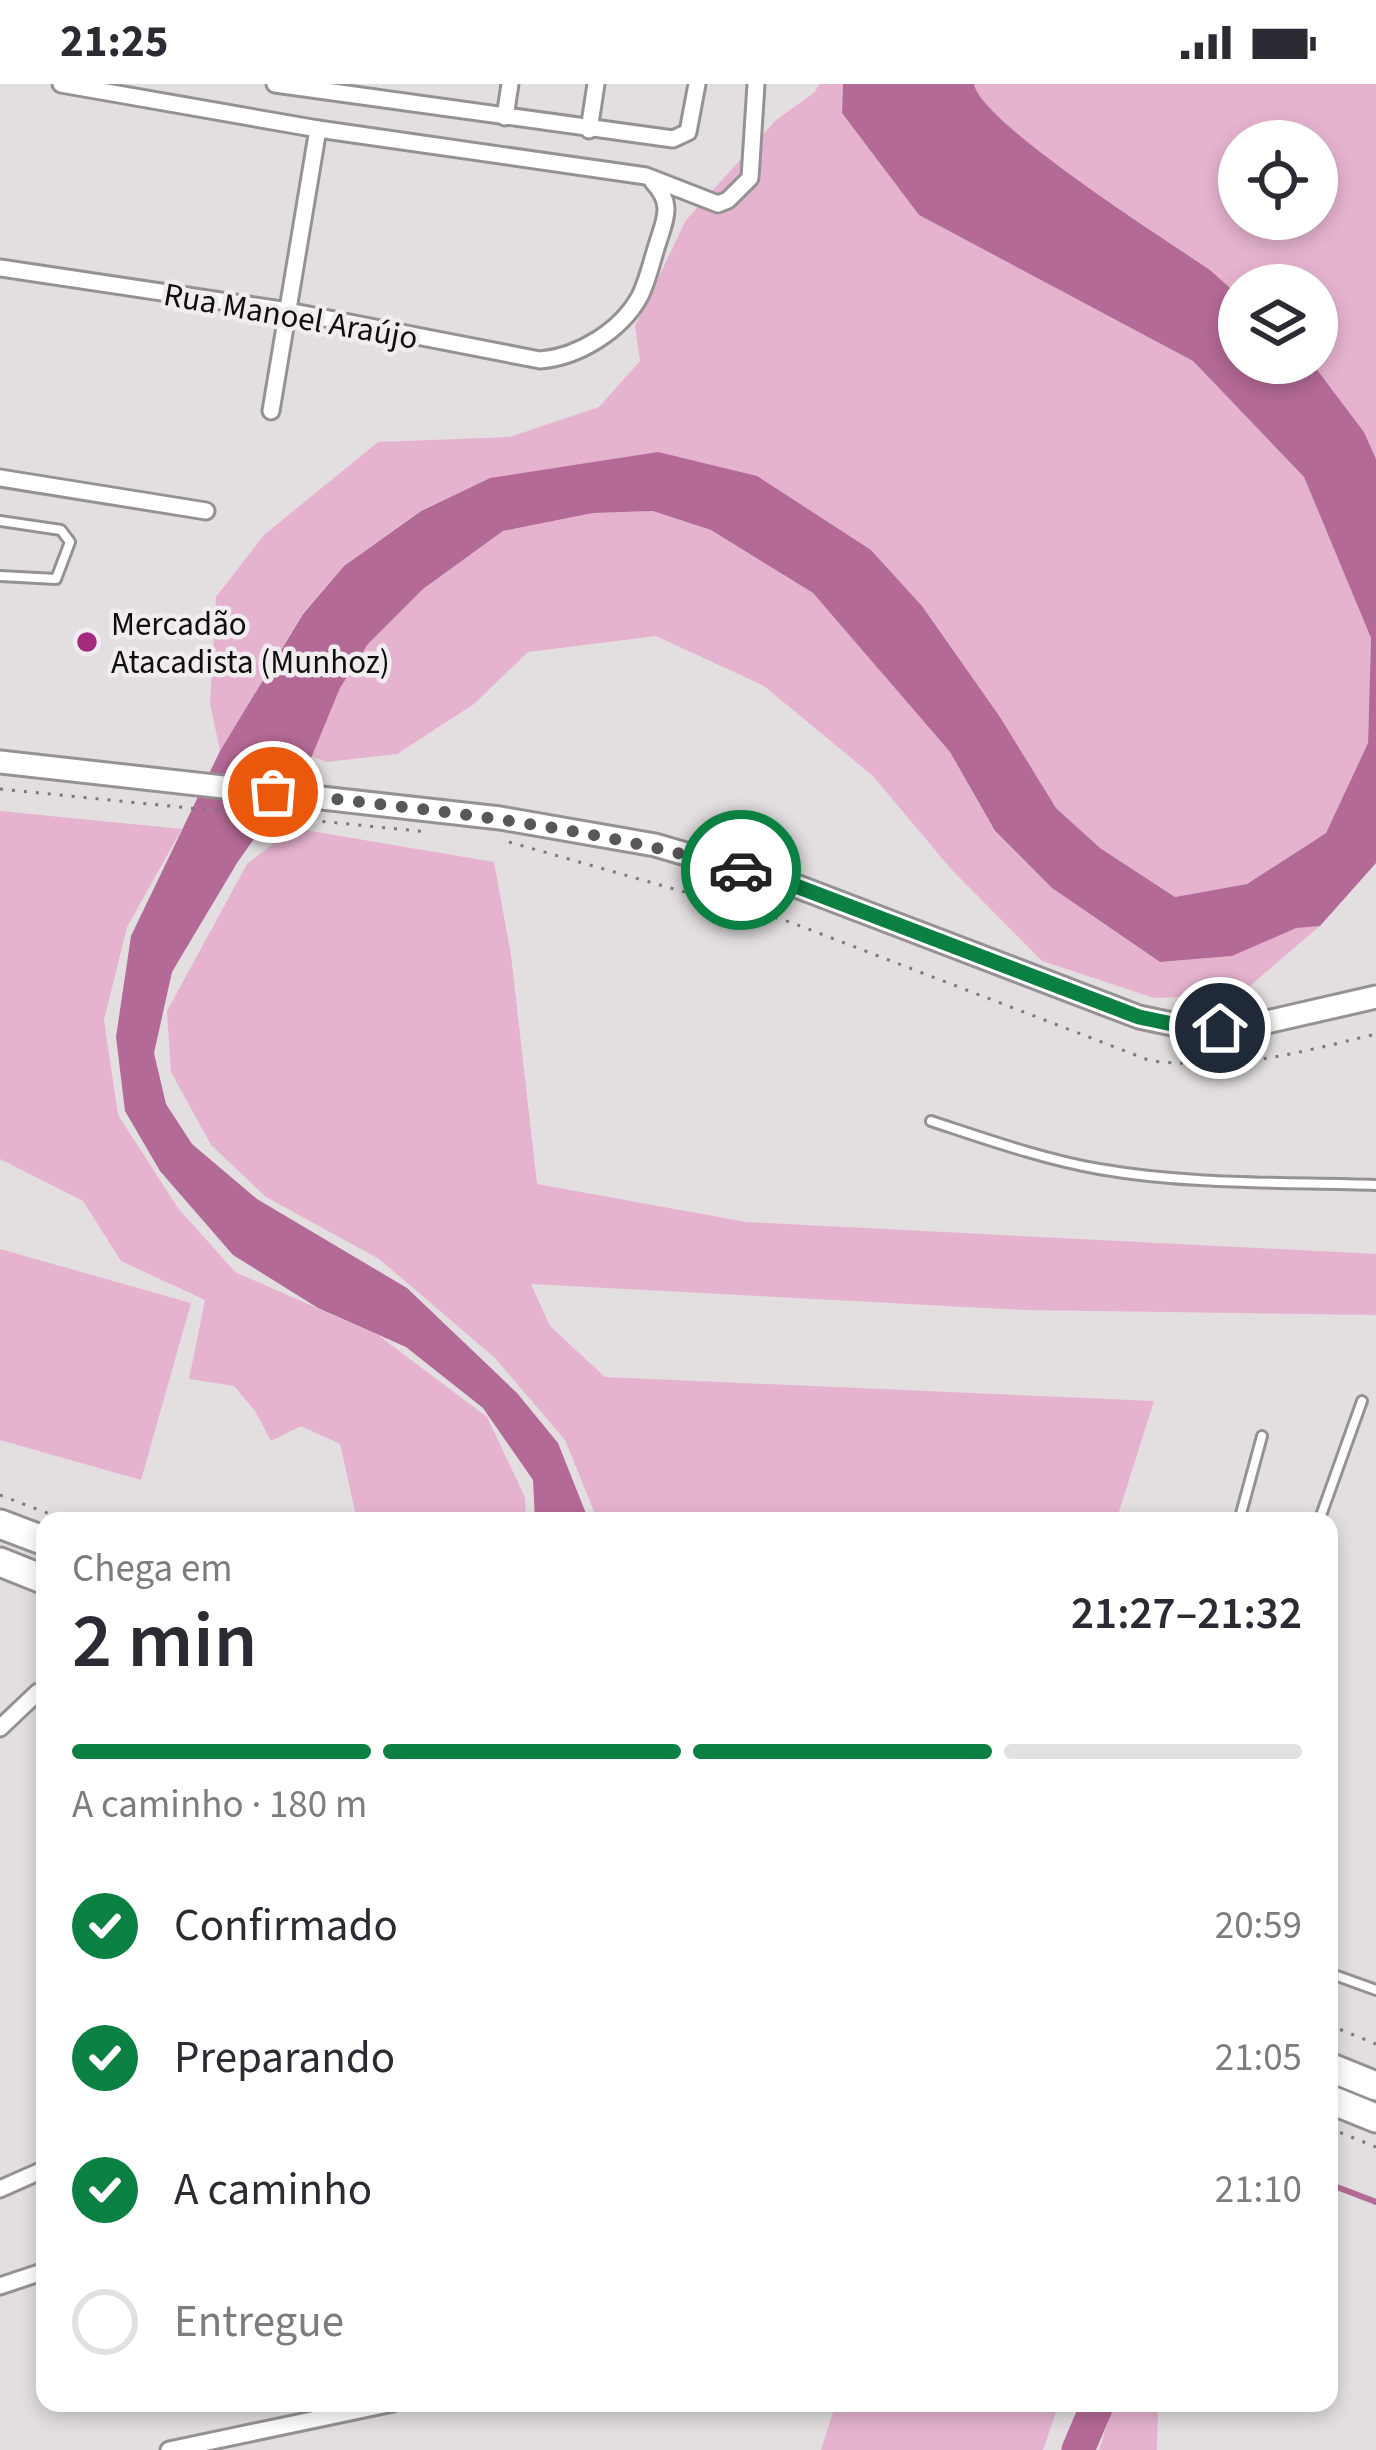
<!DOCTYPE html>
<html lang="pt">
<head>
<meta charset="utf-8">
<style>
  :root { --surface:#fff; --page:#f7f7f7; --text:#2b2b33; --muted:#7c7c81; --line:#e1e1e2; --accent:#0b8043 }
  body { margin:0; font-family:"Source Sans 3",sans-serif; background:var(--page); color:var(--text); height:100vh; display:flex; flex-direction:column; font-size:45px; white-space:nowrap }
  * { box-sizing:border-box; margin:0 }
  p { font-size:39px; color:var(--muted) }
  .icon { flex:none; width:66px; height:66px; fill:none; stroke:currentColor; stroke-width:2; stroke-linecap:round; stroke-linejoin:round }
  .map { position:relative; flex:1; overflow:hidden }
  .drawer { position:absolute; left:36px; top:1428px; width:1302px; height:900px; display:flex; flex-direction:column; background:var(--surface); border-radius:24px; box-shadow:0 6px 18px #0003 }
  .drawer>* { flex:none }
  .tools { position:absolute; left:1218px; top:36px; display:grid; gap:24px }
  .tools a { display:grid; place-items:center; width:120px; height:120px; border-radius:50%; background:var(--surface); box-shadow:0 6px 18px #0003; font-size:60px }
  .pin { position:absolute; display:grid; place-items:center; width:102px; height:102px; color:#fff; margin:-51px; border:6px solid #fff; border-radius:50%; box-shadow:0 3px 12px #0007 }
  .courier { position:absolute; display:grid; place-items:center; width:120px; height:120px; margin:-60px; border:9px solid #0b8043; border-radius:50%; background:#fff; color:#222; box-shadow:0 3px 15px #0007 }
  .headline em { font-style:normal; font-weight:600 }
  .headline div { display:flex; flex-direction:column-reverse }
  .headline { display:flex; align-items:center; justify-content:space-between; height:204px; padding:0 36px }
  h1 { font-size:78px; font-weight:600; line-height:90px }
  .bar { display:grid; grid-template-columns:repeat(4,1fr); gap:18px 12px; align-content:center; height:144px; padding:0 36px }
  .bar i { height:15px; border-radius:9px; background:var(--line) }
  .bar .active { background:var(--accent) }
  .bar p { grid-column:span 4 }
  ol { padding:0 36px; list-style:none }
  li { display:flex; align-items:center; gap:36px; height:132px }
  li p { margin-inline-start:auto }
  li .icon { padding:12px; border-radius:50%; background:var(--accent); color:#fff; stroke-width:4 }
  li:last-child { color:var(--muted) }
  li i { width:66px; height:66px; border:6px solid var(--line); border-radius:50% }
  .status { display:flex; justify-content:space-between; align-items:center; height:84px; padding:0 60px; background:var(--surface); direction:ltr }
  .status svg { height:33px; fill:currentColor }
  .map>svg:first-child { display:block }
</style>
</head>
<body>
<div class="status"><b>21:25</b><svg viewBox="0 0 49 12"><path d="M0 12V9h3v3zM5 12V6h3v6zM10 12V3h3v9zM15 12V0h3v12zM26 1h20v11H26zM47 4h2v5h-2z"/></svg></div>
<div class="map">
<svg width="1376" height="2366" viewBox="0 0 1376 2366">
  <rect width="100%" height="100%" fill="#e3dfe1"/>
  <g fill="#e6b3cf" fill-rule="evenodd">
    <polygon points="819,0 843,0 842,29 919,131 1193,277 1304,393 1371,554 1368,659 1326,749 1247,800 1175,813 1100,764 1056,724 1000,633 922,522 871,466 490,394 420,427 344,482 303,529 220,667 210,619 216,513 264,451 378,358 510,353 599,323 640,277 635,242 686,136 776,36 815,8"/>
    <path d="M974 0H1376V375L1364 348 1312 279H1317V201H1239V212L1210 186C1168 157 981 40 974 0ZM1239 57H1317V135H1239Z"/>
    <polygon points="654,427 711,446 813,509 950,668 995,748 1052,804 1160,878 1232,872 1296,843 1320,842 1239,911 1154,914 1042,877 951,785 873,692 764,602 656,552 528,568 474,620 397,670 326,678 312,672 340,604 368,560 423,505 503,447 593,429"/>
    <polygon points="0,727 182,745 127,843 104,936 118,1031 178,1124 235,1188 378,1251 487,1333 525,1413 526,1437 348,1437 355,1427 340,1360 301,1342 271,1357 255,1327 234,1302 189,1295 205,1216 121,1177 83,1117 0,1075"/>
    <polygon points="293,744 494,778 511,871 537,1100 746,1138 1376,1170 1376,1231 1023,1226 531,1200 550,1242 605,1293 1154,1317 1116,1437 598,1437 565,1356 495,1274 379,1175 266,1113 211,1061 171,988 167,927 247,780"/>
    <polygon points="0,1165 191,1219 141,1396 0,1356"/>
    <polygon points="836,2319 1059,2319 1043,2366 821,2366"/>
    <polygon points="1114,2319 1158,2319 1157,2366 1099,2366"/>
  </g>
  <path fill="#b46a96" d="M843 0H974C982 40 1168 157 1210 186L1239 212V279H1312L1364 348 1376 375V779L1320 842 1296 844 1232 872 1160 878 1052 804 995 747 950 668 813 509 711 446 653 427 593 429 503 447 423 505 368 560 340 604 312 672 237 779 172 888 154 969 166 1020 192 1060 257 1115 407 1204 517 1309 558 1359 589 1437H535L533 1396 483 1324 406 1263 318 1224 233 1171 160 1087 125 1027 116 953 131 852 220 667 303 530 344 482 421 427 490 394 658 368 757 392 871 466 922 522 1000 633 1056 724 1100 764 1175 813 1247 800 1326 749 1368 659 1371 554 1304 393 1193 277 919 131 842 29Z"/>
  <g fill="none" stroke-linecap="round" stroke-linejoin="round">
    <polyline stroke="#b46a96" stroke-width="6" points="1329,2100 1376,2118"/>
    <polyline stroke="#b46a96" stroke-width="33" points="1078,2366 1098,2319"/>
    <g stroke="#969294" stroke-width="14">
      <g id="lane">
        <polyline points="0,437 61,446 70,458 56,495 0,492"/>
        <path d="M931 1037C986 1055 1042 1075 1099 1085 1190 1101 1284 1098 1376 1101"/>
        <polyline points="1239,1437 1262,1352"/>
        <polyline points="1319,1437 1362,1317"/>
        <polyline points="1329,1889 1376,1906"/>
      </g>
    </g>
    <g stroke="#969294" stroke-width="21">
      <g id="street">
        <polyline points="61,0 318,45 646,92 718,120 728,116 750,94 756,0"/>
        <polyline points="275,0 673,55 688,48 697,0"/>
        <polyline points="505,33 510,0"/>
        <polyline points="589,46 596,0"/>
        <path d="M0 184 288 227 540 276C578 273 621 247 640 212 648 196 652 176 658 158 666 133 673 119 653 98"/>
        <polyline points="271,327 318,45"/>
        <polyline points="0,394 206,427"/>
        <polyline points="0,1644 38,1608"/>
        <polyline points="0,2105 45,2085"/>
        <polyline points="0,2202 45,2187"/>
        <polyline points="169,2366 393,2319"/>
      </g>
    </g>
    <g stroke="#969294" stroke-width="27">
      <polyline id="secondary" points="0,678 500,734 655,761 796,802 1139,933 1196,945 1245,943 1376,913"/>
    </g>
    <g stroke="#969294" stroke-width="33">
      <g id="highway">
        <polyline points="0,1440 45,1457"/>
        <polyline points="0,1478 45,1496"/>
        <polyline points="1329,1983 1376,2002"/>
        <polyline points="1329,2015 1376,2034"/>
      </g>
    </g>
    <g stroke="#7b787a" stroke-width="3" stroke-dasharray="3 9" stroke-linecap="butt">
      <polyline points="0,705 428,748"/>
      <path d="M509 758 790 838 1151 977C1238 986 1293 970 1376 950"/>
      <polyline points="0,1411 68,1437"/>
      <polyline points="1329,1941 1376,1960"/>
      <polyline points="1329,2044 1376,2063"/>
    </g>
    <use href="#lane" stroke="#fff" stroke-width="8"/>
    <use href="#street" stroke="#fff" stroke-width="15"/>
    <use href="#secondary" stroke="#fff" stroke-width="21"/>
    <use href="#highway" stroke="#fff" stroke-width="27"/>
  </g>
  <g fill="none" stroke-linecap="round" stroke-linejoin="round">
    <path stroke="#595758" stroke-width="12" stroke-dasharray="0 21.6" d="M273 708C431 726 588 741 741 786"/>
    <polyline stroke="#0b8043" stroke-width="15" points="741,786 796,802 1139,933 1196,945 1220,944"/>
  </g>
  <circle fill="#a5297c" stroke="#f1ecef" stroke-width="4.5" cx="87" cy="558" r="12"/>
  <g text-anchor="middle" stroke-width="9" stroke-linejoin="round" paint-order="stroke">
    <g font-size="33" fill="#0f0e0f" stroke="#f1ecef">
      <text transform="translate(291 231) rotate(10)" y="12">Rua Manoel Araújo</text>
    </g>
    <g font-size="33" fill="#0f0e0f" stroke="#f1ecef" text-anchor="start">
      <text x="111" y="551">Mercadão<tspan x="111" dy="38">Atacadista (Munhoz)</tspan></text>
    </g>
  </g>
</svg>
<div class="tools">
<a><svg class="icon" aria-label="locate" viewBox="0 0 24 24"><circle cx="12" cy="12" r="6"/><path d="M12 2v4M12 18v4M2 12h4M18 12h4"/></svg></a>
<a><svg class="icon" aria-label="layers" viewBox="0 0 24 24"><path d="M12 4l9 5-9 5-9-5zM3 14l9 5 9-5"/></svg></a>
</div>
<div class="pin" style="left:273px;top:708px;background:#ea580c"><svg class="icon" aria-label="bag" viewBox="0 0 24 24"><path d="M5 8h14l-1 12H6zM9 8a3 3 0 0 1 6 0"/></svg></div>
<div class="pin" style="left:1220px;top:944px;background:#1f2937"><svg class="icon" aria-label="home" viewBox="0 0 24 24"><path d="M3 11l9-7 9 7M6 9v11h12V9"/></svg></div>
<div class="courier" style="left:741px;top:786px"><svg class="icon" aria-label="car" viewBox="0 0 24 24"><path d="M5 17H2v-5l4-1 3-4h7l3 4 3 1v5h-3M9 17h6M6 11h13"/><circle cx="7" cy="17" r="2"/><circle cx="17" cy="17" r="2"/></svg></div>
<section class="drawer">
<div class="headline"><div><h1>2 min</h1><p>Chega em</p></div><em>21:27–21:32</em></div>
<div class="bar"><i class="active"></i><i class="active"></i><i class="active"></i><i></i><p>A caminho · 180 m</p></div>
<ol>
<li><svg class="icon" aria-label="check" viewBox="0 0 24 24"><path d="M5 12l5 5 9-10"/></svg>Confirmado<p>20:59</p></li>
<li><svg class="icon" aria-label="check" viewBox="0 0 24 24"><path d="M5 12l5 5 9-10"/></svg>Preparando<p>21:05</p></li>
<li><svg class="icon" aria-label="check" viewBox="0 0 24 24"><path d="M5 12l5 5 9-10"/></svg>A caminho<p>21:10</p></li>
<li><i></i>Entregue</li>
</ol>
</section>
</div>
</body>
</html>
